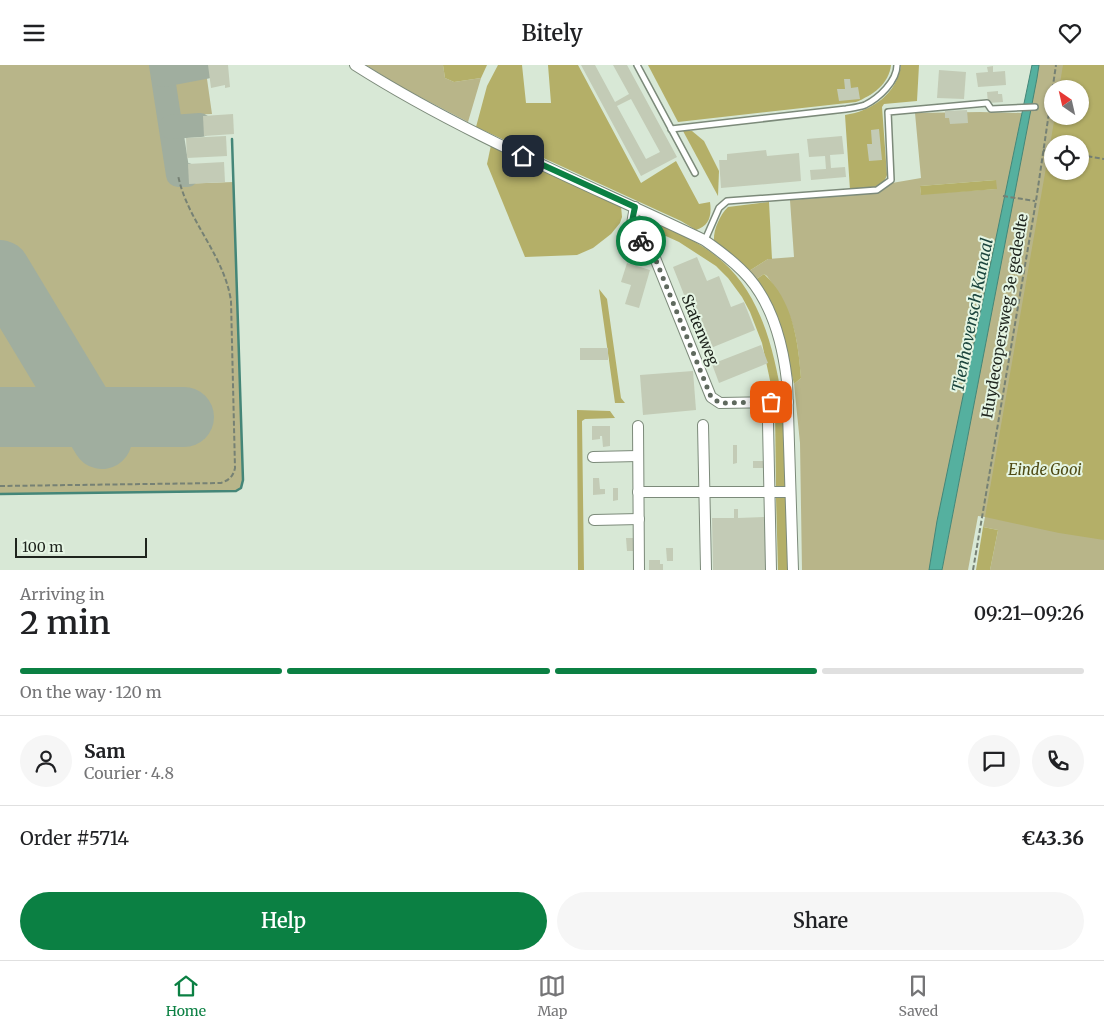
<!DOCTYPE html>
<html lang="en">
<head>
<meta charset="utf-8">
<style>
  :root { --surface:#fff; --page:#f6f6f6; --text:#202124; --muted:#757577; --line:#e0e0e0; --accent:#0b8043 }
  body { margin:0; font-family:Merriweather,serif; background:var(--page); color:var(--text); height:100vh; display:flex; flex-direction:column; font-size:19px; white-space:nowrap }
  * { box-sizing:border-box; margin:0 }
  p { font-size:16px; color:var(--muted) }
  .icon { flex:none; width:28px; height:28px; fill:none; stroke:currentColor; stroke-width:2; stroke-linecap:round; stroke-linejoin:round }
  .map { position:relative; height:505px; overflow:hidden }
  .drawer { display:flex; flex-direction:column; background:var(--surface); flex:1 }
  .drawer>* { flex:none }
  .needle { width:32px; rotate:326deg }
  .buttons { position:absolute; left:1044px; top:15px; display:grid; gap:10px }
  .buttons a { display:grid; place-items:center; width:45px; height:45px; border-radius:50%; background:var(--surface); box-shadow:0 1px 4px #0004; font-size:25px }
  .scale { position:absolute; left:15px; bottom:12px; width:132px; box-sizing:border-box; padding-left:5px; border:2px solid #1e241d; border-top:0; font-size:14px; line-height:18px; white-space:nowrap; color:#1e241d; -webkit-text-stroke:4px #e5f5e3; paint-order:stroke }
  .pin { position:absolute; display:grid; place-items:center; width:42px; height:42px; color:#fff; margin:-21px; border-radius:10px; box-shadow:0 2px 8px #0006 }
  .courier { position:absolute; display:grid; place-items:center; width:50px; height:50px; margin:-25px; border:4px solid #0b8043; border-radius:50%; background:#fff; color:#222; box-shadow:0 1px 6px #0007 }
  .overview em { font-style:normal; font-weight:600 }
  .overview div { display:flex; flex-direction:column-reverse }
  .overview { display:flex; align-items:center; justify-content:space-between; height:85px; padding:0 20px }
  h1 { font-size:32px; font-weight:600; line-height:38px }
  .bar { display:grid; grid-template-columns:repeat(4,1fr); gap:8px 5px; align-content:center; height:60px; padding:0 20px }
  .bar i { height:6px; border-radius:4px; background:var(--line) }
  .bar .on { background:var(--accent) }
  .bar p { grid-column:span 4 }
  .line { display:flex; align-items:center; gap:12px; padding:0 20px; border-top:1px solid var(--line) }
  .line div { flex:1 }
  .round { display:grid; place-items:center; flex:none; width:52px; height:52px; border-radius:26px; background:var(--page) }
  .button { display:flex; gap:10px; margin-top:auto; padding:10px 20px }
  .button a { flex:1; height:58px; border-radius:30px; background:var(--accent); color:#fff; font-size:20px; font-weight:600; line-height:58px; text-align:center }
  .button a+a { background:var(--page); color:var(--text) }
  header { display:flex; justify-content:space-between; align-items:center; height:65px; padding:0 20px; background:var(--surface); font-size:22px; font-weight:600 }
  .menu { display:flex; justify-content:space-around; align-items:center; height:70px; border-top:1px solid var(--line); background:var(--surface); font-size:14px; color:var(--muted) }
  .menu a { display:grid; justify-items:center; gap:2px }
  .menu .on { color:var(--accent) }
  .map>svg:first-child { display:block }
</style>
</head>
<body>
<header><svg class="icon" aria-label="menu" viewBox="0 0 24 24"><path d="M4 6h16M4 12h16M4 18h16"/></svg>Bitely<svg class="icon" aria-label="heart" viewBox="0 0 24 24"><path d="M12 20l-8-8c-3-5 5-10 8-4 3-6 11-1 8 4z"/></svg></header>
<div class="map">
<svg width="1104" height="505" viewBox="0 0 1104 505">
  <rect width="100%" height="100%" fill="#d8e8d6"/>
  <g fill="#b8b589" fill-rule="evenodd">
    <polygon points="0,0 205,0 212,49 165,51 176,119 234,117 243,415 241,423 236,426 0,429"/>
    <polygon points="366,0 443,0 445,13 454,17 481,13 468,57 399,21"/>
    <path d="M1039 0H1104V505H990L998 465 983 462 985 452 978 451 968 505H942ZM1052 24H1080V51H1052ZM1052 79H1080V106H1052Z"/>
    <path d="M980 47 1022 48 929 505H802L800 378 794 319 801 313C797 267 794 250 767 211L764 209 755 215 749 206 768 194 794 192 790 135 879 128 892 118 921 113 915 48ZM996 115V124L921 129 920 121Z"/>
  </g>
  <g fill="#b4af68" fill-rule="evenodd">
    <polygon points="443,0 487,0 481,13 454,17 445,13"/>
    <path d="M498 0H522L526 38H551L548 0H578L641 118 676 96 699 139 710 137C712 151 709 161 696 165L681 156 476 62 487 21Z"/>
    <path d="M648 0H891C889 19 873 30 856 37L678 57Z"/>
    <path d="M901 0H919L917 36 884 39 882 42 887 110C882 126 864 124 850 125L845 50C872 46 897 29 901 0Z"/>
    <path d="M1063 0H1104V475L1059 468 985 452 1055 51H1080V24H1059ZM1052 79H1080V106H1052Z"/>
    <polygon points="683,66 692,66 704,76 719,106 718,131"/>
    <polygon points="491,80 621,141 622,152 620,158 611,169 593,183 577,190 525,192 487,99"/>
    <polygon points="996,115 997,124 921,130 920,121"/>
    <path d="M769 137 772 194H768L749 206 738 194 714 177C713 166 719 151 728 142Z"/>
    <path d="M652 155C676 167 702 178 722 196 761 230 774 285 782 334H774L762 278 750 247 742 232 728 213 716 201 679 177 657 167Z"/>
    <path d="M764 209C793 236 798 275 801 313L794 319 785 282 755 215Z"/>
    <polygon points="599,224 607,234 621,333 625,338 615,338"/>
    <polygon points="783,343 787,424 776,425 775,344"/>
    <polygon points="577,345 610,346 615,353 585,354 582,356 584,505 578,505"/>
    <polygon points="776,433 787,433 789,505 778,505"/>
    <polygon points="983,462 998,465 990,505 976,505"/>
  </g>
  <polygon fill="#55b09f" stroke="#448678" points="1032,0 1039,0 1037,13 942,505 929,505 937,456"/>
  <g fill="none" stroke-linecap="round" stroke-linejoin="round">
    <polyline stroke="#448678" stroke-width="2.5" points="0,429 236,426 241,423 243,415 232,74"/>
    <g stroke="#a0ae9f" stroke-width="24">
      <polyline points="161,0 178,110 187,110"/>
      <polyline points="163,10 205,2"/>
      <polyline points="171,62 200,60"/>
    </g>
    <g stroke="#a0ae9f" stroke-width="60">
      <polyline points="0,205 102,374"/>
      <polyline points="0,352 184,352"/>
    </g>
  </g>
  <g fill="#c3cbb6" fill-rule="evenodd">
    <polygon points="208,0 228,0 230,22 225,23 225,20 211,23"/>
    <path d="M581 0H595L615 37 629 29 613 0H627L677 92 641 111ZM631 34 660 87 646 94 617 41Z"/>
    <polygon points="993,1 993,7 1005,6 1006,20 978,22 976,8 988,7 987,2"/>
    <polygon points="939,5 966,7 964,34 937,33"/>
    <polygon points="844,14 850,14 851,23 858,22 860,34 839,36 837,24 845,24"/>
    <polygon points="998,26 998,29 1002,29 1003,37 988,38 987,27"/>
    <polygon points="967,45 968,58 950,59 949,53 945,53 945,46"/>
    <polygon points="233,49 234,69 204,71 203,51"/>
    <polygon points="879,64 882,95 869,96 867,79 872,79 871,65"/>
    <polygon points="226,71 227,91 187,93 186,73"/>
    <polygon points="842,71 844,89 830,90 831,103 845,102 846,112 811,115 810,105 826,104 825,91 809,92 807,74"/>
    <polygon points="766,85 767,91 799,88 801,116 721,123 719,95 727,95 727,89"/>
    <polygon points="224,97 225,117 189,119 188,99"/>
    <polygon points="697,192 707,216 719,211 731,242 744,237 755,265 706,285 673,202"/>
    <polygon points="627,198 650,205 639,243 625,239 631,220 621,217"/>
    <polygon points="761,280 768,298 719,318 712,299"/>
    <rect x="580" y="283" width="28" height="12"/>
    <polygon points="693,306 696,345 643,350 640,310"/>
    <polygon points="592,361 610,361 610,381 603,382 602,371 600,371 600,374 592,375"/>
    <polygon points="733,380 737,380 737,398 733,399"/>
    <rect x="753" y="396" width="10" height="7"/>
    <polygon points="593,413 599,413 600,424 605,424 605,429 593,430"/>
    <polygon points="613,423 618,423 618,435 613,436"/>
    <polygon points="734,444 738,444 738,453 765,452 765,505 713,505 712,453 734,453"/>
    <polygon points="626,473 633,473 633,486 627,486"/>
    <polygon points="666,483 673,483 673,496 667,496"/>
    <polygon points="649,495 660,495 660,499 663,499 663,505 649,505"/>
  </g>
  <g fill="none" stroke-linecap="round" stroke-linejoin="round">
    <g stroke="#7c8a7a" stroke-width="8">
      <g id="lane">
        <polyline points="637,0 695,108"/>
        <path d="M671 64 846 44C852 43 860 42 865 40 879 33 897 16 897 0"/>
        <polyline points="705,175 719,143 727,136 877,125 891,115 888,47 987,38 991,44 1035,42"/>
      </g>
    </g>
    <g stroke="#7c8a7a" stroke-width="12">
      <g id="street">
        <path d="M355 0C465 70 587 119 704 175 720 186 736 198 749 213 773 241 783 281 787 316L793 505"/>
        <path d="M635 142C630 169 629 167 651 183L711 332 720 338 788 337"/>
        <polyline points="768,358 771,505"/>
        <polyline points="703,360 706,505"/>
        <polyline points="638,361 639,505"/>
        <polyline points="593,392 638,391"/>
        <polyline points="638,427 790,427"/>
        <polyline points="594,455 639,454"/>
      </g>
    </g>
    <g stroke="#768174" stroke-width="2" stroke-dasharray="5 2.5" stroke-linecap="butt">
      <polyline points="1043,85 1052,87"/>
      <polyline points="1080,90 1104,94"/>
      <polyline points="1003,131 1035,136"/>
      <path d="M0 421 221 418C229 415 233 412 235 403L231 236C224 189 187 156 178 110"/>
      <polyline points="973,505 1036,136 1056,0"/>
    </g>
    <use href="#lane" stroke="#fff" stroke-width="5"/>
    <use href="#street" stroke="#fff" stroke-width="10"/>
  </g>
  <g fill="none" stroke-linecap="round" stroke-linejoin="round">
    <polyline stroke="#5f695e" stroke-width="5" stroke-dasharray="0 9" points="641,176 651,183 711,332 720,338 771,337"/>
    <path stroke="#0b8043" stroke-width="6" d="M523 91 635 142C632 156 628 166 641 176"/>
  </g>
  <g text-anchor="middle" stroke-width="4" stroke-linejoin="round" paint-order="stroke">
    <g font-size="15" fill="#1e241d" stroke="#e5f5e3">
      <text transform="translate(1005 251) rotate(-80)" y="5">Huydecopersweg 3e gedeelte</text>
      <text transform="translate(700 265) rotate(68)" y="5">Statenweg</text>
    </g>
    <g font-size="15" font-style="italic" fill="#4e4a14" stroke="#e5f5e3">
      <text x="1045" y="410">Einde Gooi</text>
    </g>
    <g font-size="16" font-style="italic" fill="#1c453d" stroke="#e5f5e3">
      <text transform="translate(972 250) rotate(-79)" y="6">Tienhovensch Kanaal</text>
    </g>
  </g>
</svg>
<div class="buttons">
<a><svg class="needle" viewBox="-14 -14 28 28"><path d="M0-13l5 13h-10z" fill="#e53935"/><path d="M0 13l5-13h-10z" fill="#757577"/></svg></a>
<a><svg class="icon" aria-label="locate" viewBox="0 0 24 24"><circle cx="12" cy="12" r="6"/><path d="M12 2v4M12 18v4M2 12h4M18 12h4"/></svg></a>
</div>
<div class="scale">100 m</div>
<div class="pin" style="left:771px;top:337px;background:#ea580c"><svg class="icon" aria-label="bag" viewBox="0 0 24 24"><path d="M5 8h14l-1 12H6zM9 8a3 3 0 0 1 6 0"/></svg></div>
<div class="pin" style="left:523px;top:91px;background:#1f2937"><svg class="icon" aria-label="home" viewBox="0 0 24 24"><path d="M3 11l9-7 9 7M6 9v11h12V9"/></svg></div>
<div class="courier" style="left:641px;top:176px"><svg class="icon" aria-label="bike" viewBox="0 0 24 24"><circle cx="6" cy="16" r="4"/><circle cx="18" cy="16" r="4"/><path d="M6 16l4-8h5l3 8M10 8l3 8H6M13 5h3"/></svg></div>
</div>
<section class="drawer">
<div class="overview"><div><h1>2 min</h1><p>Arriving in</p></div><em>09:21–09:26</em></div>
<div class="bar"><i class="on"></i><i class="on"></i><i class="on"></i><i></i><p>On the way · 120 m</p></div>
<div class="line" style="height:90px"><a class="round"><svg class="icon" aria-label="person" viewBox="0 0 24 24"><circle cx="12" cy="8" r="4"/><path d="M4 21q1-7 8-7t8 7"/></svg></a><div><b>Sam</b><p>Courier · 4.8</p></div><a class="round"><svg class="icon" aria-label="chat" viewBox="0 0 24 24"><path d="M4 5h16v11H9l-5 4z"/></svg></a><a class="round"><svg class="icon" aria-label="phone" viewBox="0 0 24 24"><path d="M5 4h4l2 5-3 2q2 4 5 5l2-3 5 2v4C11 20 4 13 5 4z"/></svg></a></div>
<div class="line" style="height:65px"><div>Order #5714</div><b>€43.36</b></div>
<div class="button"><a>Help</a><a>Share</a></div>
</section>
<nav class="menu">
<a class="on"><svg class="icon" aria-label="home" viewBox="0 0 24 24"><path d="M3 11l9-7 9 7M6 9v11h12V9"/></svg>Home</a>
<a><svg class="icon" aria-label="map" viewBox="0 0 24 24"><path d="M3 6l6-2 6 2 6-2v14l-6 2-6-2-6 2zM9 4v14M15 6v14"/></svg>Map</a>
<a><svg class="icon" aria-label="saved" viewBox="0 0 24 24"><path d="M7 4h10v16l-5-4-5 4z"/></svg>Saved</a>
</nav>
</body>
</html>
